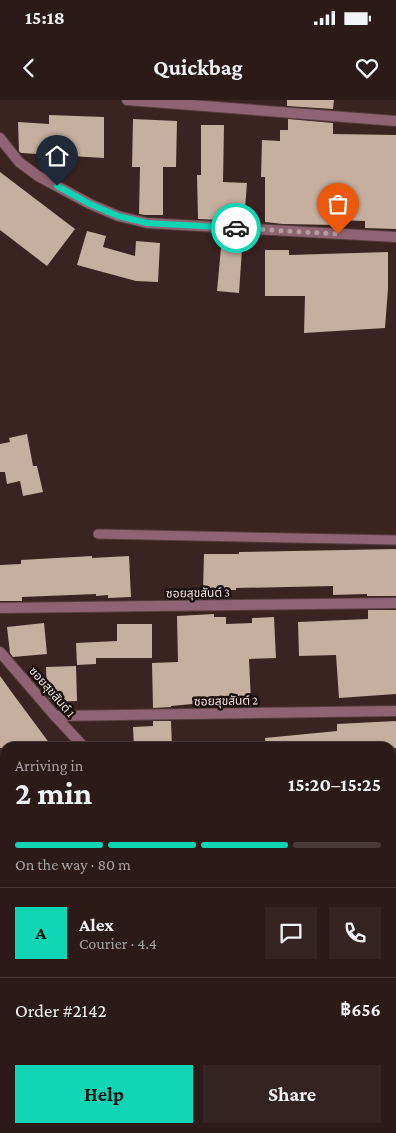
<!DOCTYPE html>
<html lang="en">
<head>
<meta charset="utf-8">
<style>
  :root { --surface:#2c1a19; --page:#342322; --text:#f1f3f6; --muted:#a6a1a2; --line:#483838; --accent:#0fd5b4 }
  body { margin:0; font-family:"Crimson Pro","Noto Sans Thai",serif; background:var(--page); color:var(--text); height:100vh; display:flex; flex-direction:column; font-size:19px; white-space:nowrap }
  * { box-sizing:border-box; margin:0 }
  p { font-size:16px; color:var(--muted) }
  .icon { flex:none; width:28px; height:28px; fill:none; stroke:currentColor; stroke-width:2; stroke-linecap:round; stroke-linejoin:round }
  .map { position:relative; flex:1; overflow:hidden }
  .details { position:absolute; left:0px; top:642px; width:396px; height:391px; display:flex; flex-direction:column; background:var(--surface); border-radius:15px 15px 0 0; box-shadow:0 1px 4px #0004,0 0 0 1px var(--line) }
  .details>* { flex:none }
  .pin { position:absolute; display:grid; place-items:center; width:42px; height:42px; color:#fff; margin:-51px -21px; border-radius:50% 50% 50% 0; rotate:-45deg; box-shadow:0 0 5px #0007 }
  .pin .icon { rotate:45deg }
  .courier { position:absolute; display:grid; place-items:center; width:50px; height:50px; margin:-25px; border:4px solid #0fd5b4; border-radius:50%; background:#fff; color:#222; box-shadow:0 1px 6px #0007 }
  .overview em { font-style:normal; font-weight:700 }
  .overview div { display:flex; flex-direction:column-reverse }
  .overview { display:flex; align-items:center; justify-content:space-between; height:85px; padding:0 15px }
  h1 { font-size:32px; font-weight:700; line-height:38px }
  .bar { display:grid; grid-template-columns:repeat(4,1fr); gap:8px 5px; align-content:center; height:60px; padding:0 15px }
  .bar i { height:6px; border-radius:4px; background:var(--line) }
  .bar .on { background:var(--accent) }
  .bar p { grid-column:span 4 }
  .line { display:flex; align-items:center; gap:12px; padding:0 15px; border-top:1px solid var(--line) }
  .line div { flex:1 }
  .round { display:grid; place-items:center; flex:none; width:52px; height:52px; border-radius:0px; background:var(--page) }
  .primary-button { display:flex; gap:10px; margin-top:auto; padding:10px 15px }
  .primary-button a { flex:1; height:58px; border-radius:0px; background:var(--accent); color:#111; font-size:20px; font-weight:700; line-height:58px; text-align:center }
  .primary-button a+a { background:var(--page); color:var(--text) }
  .status { display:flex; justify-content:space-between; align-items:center; height:35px; padding:0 25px; background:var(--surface); direction:ltr }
  .status svg { height:14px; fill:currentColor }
  header { display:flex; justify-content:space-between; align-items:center; height:65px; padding:0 15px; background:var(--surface); font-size:22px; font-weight:700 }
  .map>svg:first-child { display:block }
</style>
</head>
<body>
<div class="status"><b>15:18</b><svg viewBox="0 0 49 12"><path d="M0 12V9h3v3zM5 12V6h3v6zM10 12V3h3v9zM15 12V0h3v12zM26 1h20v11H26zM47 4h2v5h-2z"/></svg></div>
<header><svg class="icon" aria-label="back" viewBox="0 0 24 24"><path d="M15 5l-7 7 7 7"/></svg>Quickbag<svg class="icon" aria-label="heart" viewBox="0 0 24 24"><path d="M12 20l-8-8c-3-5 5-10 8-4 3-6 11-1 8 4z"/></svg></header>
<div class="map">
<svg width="396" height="1033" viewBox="0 0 396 1033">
  <rect width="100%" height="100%" fill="#3a2321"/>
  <g fill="#c6af9f">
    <polygon points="287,0 334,0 333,9 287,6"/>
    <polygon points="49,15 104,17 104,58 21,53 19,51 18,22 49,24"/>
    <polygon points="133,19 177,21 176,67 163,67 163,115 145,115 139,114 140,67 132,67"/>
    <polygon points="288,19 333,23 333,34 396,35 396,129 365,128 365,121 337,120 336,125 283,124 265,122 265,77 261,77 262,40 280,41 280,30 288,30"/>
    <polygon points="201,25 224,25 223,82 247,83 244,121 198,119 197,75 201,75"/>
    <polygon points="0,72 75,129 47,166 0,130"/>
    <polygon points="87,131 106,136 103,147 135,156 136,141 160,143 158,182 136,181 77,165"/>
    <polygon points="221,148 242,149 239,193 217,191"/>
    <polygon points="265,150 289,150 289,155 388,152 388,189 385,228 304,233 305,196 265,196"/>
    <polygon points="27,334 33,366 37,366 43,392 23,396 20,381 7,384 5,372 0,372 0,344 10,342 9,338"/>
    <polygon points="396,449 396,496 367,496 367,494 333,495 333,486 236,488 236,490 203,490 204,454 239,454 239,452"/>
    <polygon points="92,456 92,458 129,456 131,497 108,498 108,495 96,496 96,494 22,497 22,501 0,501 0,465 21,464 21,460"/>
    <polygon points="368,510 396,510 396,594 339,598 336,555 299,556 298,522 368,519"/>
    <polygon points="214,514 214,517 226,517 226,524 252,523 252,518 274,517 276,558 249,559 251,602 204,604 203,603 171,606 171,607 153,608 152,563 178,562 177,516"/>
    <polygon points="44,523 47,554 13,557 10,553 7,527"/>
    <polygon points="117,524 152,524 152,558 96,558 96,564 77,565 76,543 117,541"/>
    <polygon points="76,566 77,601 52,602 47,596 46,567"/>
    <polygon points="0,576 13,594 53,648 0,648"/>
    <polygon points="153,621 171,621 172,648 134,648 133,627 153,626"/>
    <polygon points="396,621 396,648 266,648 265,638 337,631 337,624"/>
  </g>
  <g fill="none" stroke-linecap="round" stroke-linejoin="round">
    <g stroke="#543e3c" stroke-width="11">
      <g id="service">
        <polyline points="98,434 396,440"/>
        <polyline points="391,986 396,986"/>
        <polyline points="145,1033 153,1029"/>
        <polyline points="333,1033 333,1029"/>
      </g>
    </g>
    <g stroke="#543e3c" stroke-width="12">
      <g id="minor">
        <polyline points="127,0 396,21"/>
        <polyline points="0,38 19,62 38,76 90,104 118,116 147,123 396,137"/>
        <polyline points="0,508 396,503"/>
        <polyline points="0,552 55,616 85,648"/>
        <polyline points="55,616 396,611"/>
        <polyline points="391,713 396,713"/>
      </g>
    </g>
    <use href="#service" stroke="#8e6374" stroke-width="9"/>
    <use href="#minor" stroke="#8e6374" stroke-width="10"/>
  </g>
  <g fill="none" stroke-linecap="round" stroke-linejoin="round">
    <polyline stroke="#b29f9d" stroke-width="5" stroke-dasharray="0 9" points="236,128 338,134"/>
    <polyline stroke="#0fd5b4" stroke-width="6" points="57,86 90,104 118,116 147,123 236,128"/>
  </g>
  <g text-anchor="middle" stroke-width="5" stroke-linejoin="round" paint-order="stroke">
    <g font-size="12" fill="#f2e2e0" stroke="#1a100f">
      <text transform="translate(198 493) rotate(-1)" y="4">ซอยสุขสันต์ 3</text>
      <text transform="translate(52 592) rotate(49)" y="4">ซอยสุขสันต์ 1</text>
      <text transform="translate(226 601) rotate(-1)" y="4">ซอยสุขสันต์ 2</text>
    </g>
  </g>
</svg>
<div class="pin" style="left:338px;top:134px;background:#ea580c"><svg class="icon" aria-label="bag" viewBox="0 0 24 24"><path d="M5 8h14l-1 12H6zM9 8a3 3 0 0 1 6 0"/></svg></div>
<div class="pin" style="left:57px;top:86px;background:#1f2937"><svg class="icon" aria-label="home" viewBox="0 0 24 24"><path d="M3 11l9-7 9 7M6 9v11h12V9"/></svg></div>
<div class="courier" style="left:236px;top:128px"><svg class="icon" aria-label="car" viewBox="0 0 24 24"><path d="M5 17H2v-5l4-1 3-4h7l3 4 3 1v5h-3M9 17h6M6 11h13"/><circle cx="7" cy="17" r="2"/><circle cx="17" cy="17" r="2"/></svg></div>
<section class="details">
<div class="overview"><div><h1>2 min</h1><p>Arriving in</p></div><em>15:20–15:25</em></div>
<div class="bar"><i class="on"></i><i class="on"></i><i class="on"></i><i></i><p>On the way · 80 m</p></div>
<div class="line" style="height:90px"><b class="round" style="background:var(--accent);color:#111">A</b><div><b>Alex</b><p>Courier · 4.4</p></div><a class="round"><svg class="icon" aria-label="chat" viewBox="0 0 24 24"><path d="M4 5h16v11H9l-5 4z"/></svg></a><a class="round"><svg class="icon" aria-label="phone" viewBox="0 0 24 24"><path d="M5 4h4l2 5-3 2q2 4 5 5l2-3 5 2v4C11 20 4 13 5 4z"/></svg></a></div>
<div class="line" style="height:65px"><div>Order #2142</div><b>฿656</b></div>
<div class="primary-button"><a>Help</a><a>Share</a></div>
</section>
</div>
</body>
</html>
